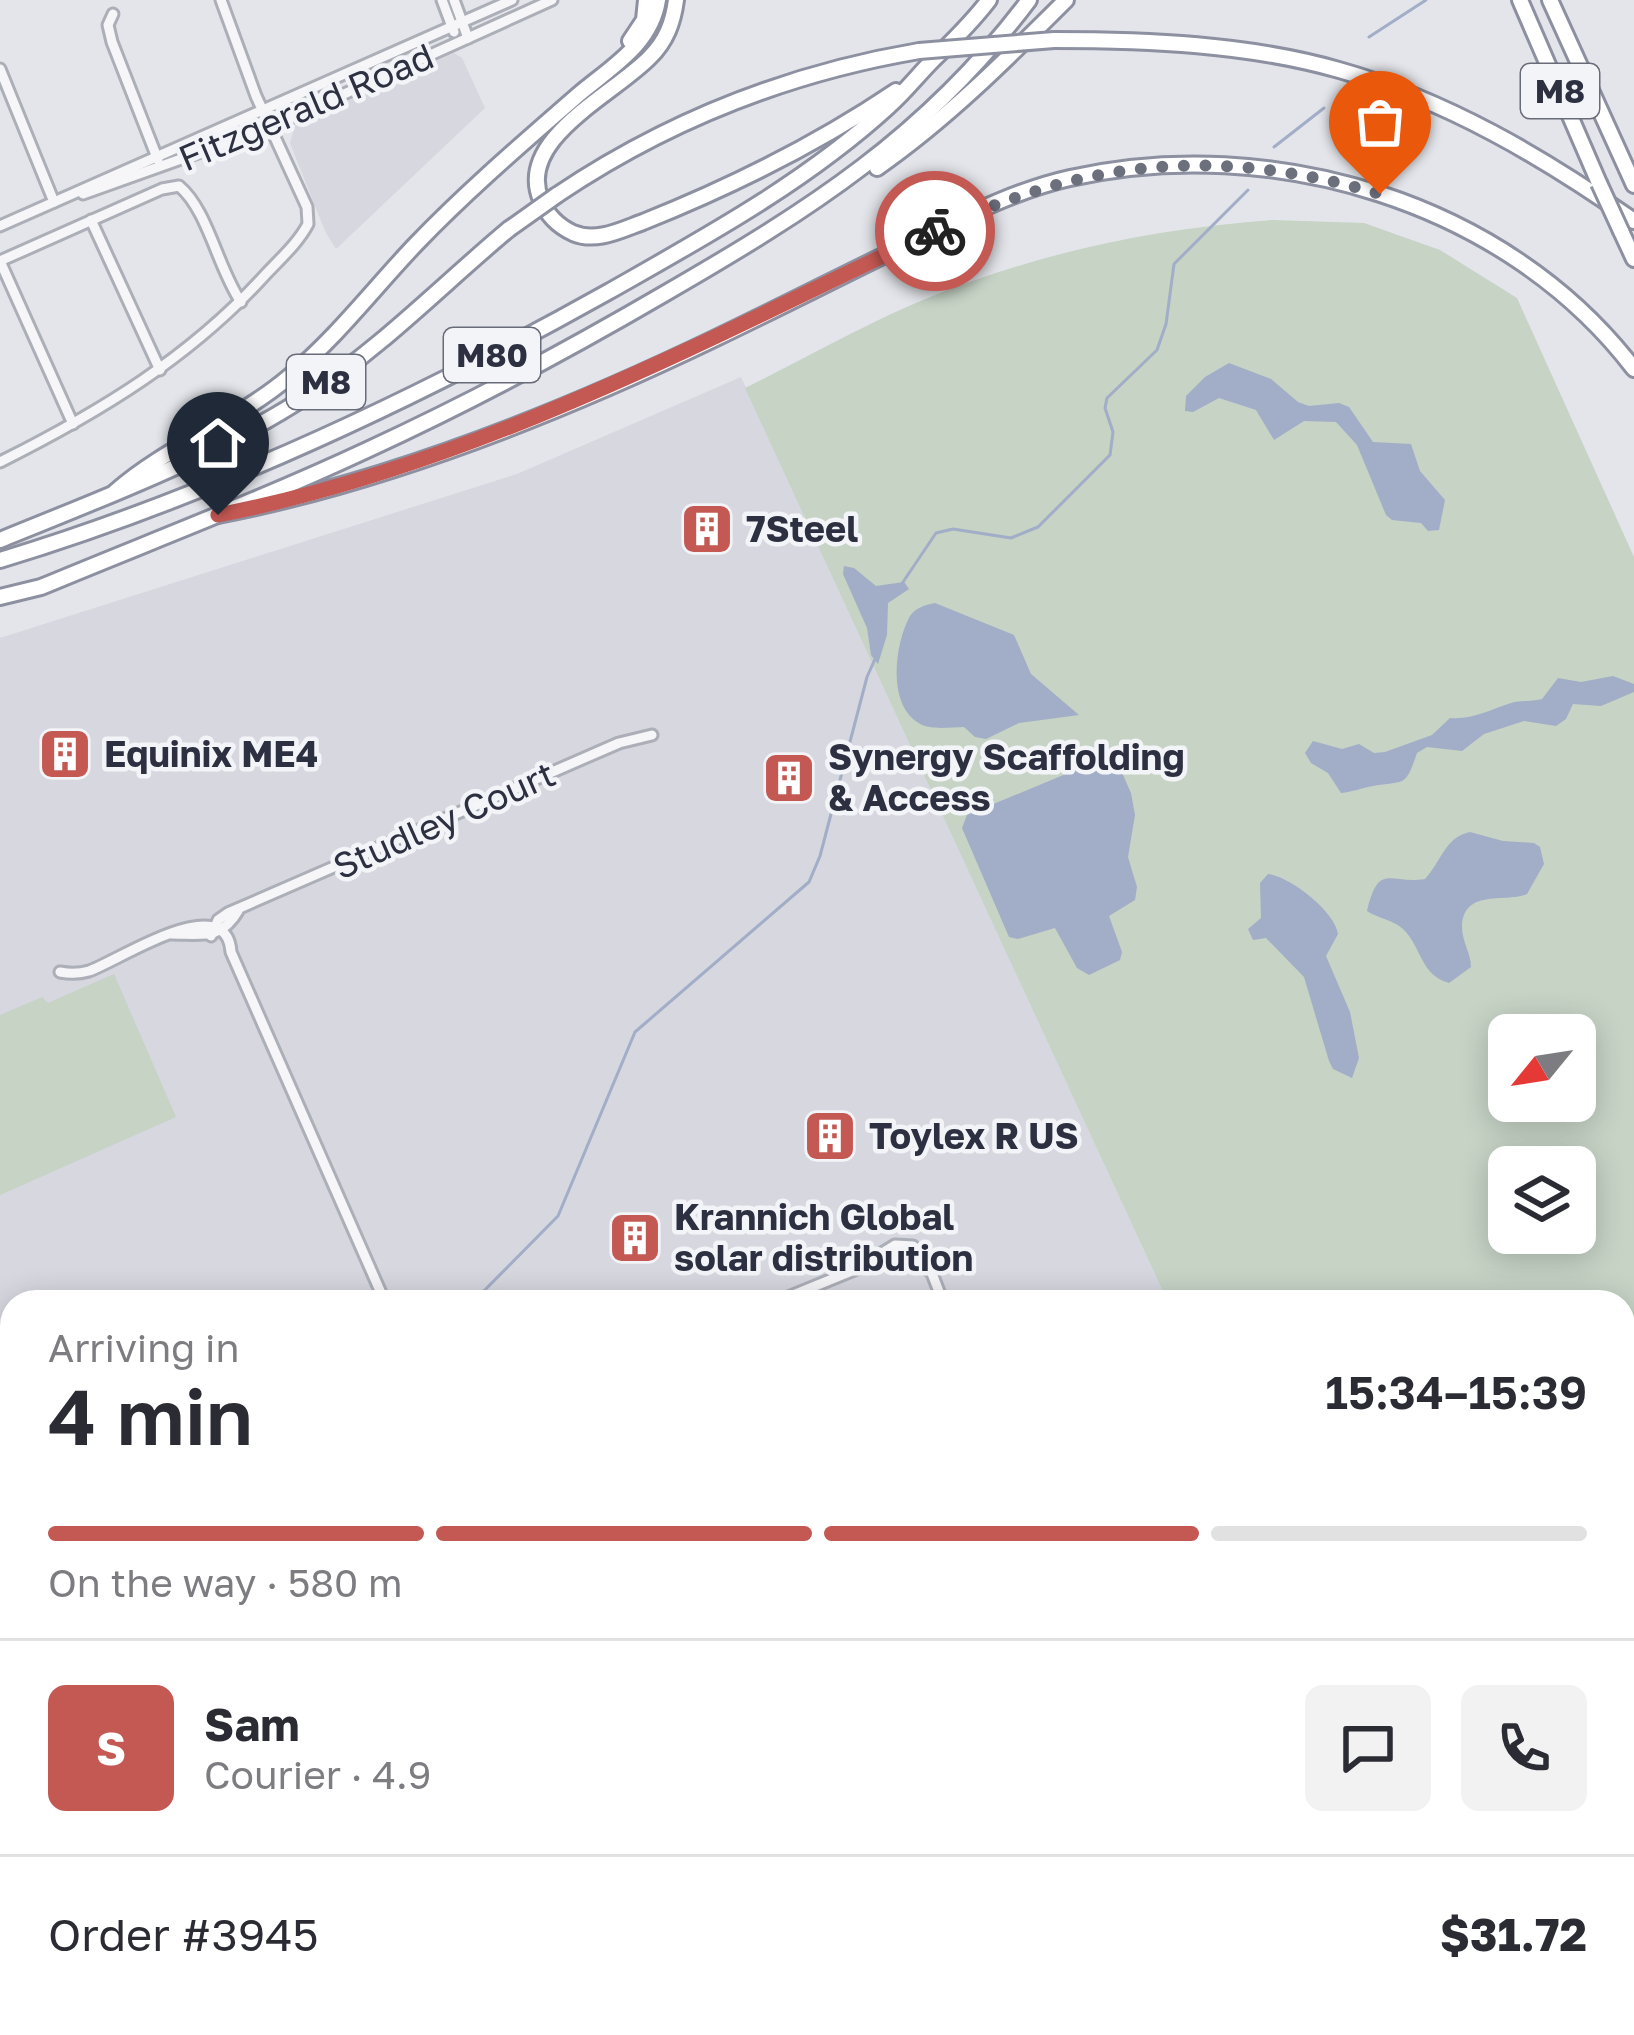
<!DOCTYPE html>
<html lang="en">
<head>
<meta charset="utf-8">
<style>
  :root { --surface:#fff; --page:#f2f2f3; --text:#2b2b33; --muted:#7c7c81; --line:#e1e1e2; --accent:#c45853 }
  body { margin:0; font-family:"Golos Text",sans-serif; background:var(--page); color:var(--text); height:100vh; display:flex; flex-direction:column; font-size:45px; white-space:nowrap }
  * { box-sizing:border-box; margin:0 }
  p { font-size:39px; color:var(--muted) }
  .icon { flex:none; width:66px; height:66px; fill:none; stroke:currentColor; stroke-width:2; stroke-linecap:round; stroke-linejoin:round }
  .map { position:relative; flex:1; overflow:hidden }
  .drawer { position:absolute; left:0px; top:1290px; width:1635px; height:747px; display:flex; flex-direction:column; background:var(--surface); border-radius:36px 36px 0 0; box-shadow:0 6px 30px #0003 }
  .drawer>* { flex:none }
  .needle { width:78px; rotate:240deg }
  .tools { position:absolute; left:1488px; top:1014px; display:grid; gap:24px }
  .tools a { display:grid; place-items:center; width:108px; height:108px; border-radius:18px; background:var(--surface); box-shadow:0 6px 30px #0003; font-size:60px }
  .pin { position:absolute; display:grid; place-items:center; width:102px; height:102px; color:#fff; margin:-123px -51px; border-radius:50% 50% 50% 0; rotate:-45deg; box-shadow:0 0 12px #0007 }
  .pin .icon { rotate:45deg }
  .courier { position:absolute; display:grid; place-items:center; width:120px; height:120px; margin:-60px; border:9px solid #c45853; border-radius:50%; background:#fff; color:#222; box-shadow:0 3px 15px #0007 }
  .head em { font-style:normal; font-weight:600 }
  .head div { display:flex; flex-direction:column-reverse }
  .head { display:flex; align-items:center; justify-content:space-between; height:204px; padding:0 48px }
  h1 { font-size:78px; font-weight:600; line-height:90px }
  .bar { display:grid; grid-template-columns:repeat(4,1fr); gap:18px 12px; align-content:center; height:144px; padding:0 48px }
  .bar i { height:15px; border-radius:9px; background:var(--line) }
  .bar .current { background:var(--accent) }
  .bar p { grid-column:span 4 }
  .line { display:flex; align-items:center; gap:30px; padding:0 48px; border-top:3px solid var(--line) }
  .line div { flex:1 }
  .round { display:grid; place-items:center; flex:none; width:126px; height:126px; border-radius:18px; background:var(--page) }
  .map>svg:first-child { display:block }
</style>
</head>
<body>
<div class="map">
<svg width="1634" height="2035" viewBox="0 0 1634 2035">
  <rect width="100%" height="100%" fill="#e3e5ea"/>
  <g fill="#d6d7df">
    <polygon points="454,53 462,58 485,108 336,249 325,231 290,143 295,125"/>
    <polygon points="741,377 1168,1302 12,1302 12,2025 1177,2025 1154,2035 0,2035 0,638 517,474"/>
  </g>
  <g fill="#c6d3c5" fill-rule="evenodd">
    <path d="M1273 220 1364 223 1440 250 1517 298 1634 557V1835L1623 1840V1302H1168L745 388C808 357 870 321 935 295 1047 251 1153 229 1273 220ZM1509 1035H1575V1101H1509ZM1509 1167H1575V1233H1509Z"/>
    <polygon points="114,974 176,1117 0,1195 0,1015 42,997 48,1003"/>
  </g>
  <g fill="#a2adc7">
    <polygon points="1229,363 1271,379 1298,402 1309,406 1339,403 1349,407 1373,442 1411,444 1420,471 1445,500 1439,530 1428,531 1421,523 1392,520 1386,515 1357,445 1336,422 1304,421 1274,440 1256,410 1219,398 1193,412 1185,411 1186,396 1205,377"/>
    <polygon points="844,566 854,568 876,586 904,582 909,589 888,603 887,635 878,664 871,655 867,628 843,574"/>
    <path d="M935 603 1014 635 1031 674 1079 715 1019 723 986 739 975 737 964 727C950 727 929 731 917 722 887 702 895 643 910 616 916 607 926 605 935 603Z"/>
    <path d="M1613 676 1634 684V692L1601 706 1573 704 1566 719 1556 726 1524 721 1484 734 1462 751 1427 747 1417 753C1405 788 1406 780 1373 786 1362 788 1352 792 1341 793L1328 773 1311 763 1305 753 1313 741 1342 749 1359 744 1374 753 1385 752 1432 735 1450 718C1472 720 1489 710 1511 703 1521 700 1531 702 1542 699L1558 678 1581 682Z"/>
    <polygon points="1109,756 1116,759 1131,793 1135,815 1128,857 1137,887 1135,900 1109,916 1122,952 1120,960 1089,975 1077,968 1055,928 1018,939 1009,937 962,828 967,815"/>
    <path d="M1470 832 1503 841 1534 843 1540 847 1544 864 1527 894C1505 903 1463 888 1462 927 1462 942 1471 953 1471 967L1449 983C1420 975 1422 947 1403 929 1394 920 1377 918 1367 911 1379 861 1390 885 1425 879 1441 862 1445 837 1470 832Z"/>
    <path d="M1268 874C1291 877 1335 912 1338 934L1326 956 1350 1012 1359 1058 1352 1078 1333 1069 1329 1061 1304 977 1266 938 1253 940 1248 929 1261 918 1260 883Z"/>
  </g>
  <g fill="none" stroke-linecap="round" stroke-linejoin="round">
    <g stroke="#a2adc7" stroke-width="3">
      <polyline points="1369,37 1426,0"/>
      <polyline points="1274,147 1324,108"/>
      <polyline points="901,585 936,533 953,529 1011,538 1038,527 1110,455 1113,432 1105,408 1107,398 1157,350 1166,324 1174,264 1248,190"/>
      <polyline points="473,1302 558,1216 635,1032 809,882 820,856 867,677 875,659"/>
    </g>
    <g stroke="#acafb7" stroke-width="15">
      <g id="minor">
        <polyline points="442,0 454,32"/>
        <polyline points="454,0 468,38"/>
        <polyline points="113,14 108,25 112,42 158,160"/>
        <polyline points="0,69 54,202"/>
        <polyline points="83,194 271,127 552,0"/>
        <polyline points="91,220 160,370"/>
        <polyline points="0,226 512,0"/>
        <path d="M0 261 162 189 179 186C208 210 218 269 241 302"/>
        <polyline points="0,261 73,424"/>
        <path d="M0 462C100 412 191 357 266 274 281 258 298 243 308 224L307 207 256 96 221 0"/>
        <path d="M172 934C202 934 221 940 238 911"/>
        <polyline points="211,936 218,920 228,913 619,743 652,735"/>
        <path d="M60 972C71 974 79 974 89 971 118 961 227 888 231 952L385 1302"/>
        <polyline points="874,1258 895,1245 913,1246 928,1263 943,1302"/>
        <polyline points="776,1302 891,1255 915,1258 928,1270"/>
        <polyline points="0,1557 12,1552"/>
        <polyline points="0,1917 12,1912"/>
        <polyline points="1623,1993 1634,1983"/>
        <polyline points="1623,2002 1627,2009"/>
        <polyline points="685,2025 690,2035"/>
        <polyline points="703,2025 707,2035"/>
        <polyline points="1500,2025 1505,2035"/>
        <polyline points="1526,2025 1530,2035"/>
        <polyline points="396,2035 419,2025"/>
        <polyline points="1188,2035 1210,2027 1232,2035"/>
      </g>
    </g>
    <g stroke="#a4a7b5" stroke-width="16">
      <g id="major">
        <polyline points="1623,1875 1634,1869"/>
        <polyline points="1239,2035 1262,2025"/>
        <polyline points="1286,2035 1308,2025"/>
      </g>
    </g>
    <g stroke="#8c90a0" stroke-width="20">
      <g id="highway">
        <path d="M676 0C673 23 666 41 650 57 615 94 515 139 541 200 547 215 558 226 573 233 596 243 621 230 643 222 733 186 816 145 896 91"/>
        <polyline points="1520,0 1599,183"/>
        <polyline points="1550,0 1634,185"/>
        <path d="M1054 40C1147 40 1248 44 1339 70 1446 100 1543 157 1634 221"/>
        <polyline points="630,41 644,20 646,0"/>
        <path d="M877 168C947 119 1006 60 1066 0"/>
        <path d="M557 195C667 121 789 73 919 51"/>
        <polyline points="1621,231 1634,259"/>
        <path d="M115 492C167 446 236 422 290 376 337 337 374 288 416 244 467 191 523 143 578 95 611 67 651 45 658 0"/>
        <path d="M218 515C388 482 558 414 714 339 785 305 855 269 926 235 972 213 1020 189 1070 178 1271 133 1506 201 1634 369"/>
        <path d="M0 540C105 497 214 457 310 394 382 347 443 284 509 229"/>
        <path d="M0 560C212 496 415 400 608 292 705 237 806 182 889 106 905 92 918 75 933 60 953 41 972 22 989 0"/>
        <path d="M0 597 41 587C149 542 260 500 367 450 469 403 568 350 664 294 809 210 926 137 1029 0"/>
      </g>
    </g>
    <use href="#minor" stroke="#f6f6f9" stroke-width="9"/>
    <use href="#major" stroke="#fff" stroke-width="10"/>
    <use href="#highway" stroke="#fff" stroke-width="14"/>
    <g stroke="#8c90a0" stroke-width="20" stroke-linecap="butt">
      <g id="highway-bridge">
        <polyline points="919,51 1054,40"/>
        <polyline points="1599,183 1621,231"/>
        <polyline points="509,229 557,195"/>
      </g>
    </g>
    <use href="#highway-bridge" stroke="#fff" stroke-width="14"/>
  </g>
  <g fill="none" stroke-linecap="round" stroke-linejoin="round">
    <path stroke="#6c6f7c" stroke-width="12" stroke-dasharray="0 21.6" d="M935 231C1086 159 1218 146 1380 194"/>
    <path stroke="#c45853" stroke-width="15" d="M218 515C471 466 704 341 935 231"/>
  </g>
  <defs>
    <g id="building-square" transform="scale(2.7)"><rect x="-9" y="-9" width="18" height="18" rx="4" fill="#c45853" stroke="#f3f4f8"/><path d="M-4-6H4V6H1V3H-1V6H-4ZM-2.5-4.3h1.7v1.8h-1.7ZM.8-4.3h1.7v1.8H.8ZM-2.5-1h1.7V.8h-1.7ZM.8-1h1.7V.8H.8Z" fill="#fff"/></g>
  </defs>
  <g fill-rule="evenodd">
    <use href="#building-square" x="707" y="529"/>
    <use href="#building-square" x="65" y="754"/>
    <use href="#building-square" x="789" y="778"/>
    <use href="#building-square" x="830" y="1136"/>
    <use href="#building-square" x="635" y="1238"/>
  </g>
  <g text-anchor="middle" stroke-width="9" stroke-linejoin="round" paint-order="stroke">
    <g fill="#f3f4f8" stroke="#686b78" stroke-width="3">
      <rect x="1521" y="64" width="78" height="54" rx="9"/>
      <rect x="444" y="328" width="96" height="54" rx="9"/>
      <rect x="287" y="355" width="78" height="54" rx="9"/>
    </g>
    <g font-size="33" font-weight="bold" fill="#2c3041">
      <text x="1560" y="103">M8</text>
      <text x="492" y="367">M80</text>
      <text x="326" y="394">M8</text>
    </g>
    <g font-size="36" fill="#2c3041" stroke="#f3f4f8">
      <text transform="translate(306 107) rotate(-23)" y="13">Fitzgerald Road</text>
      <text transform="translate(444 820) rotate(-24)" y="13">Studley Court</text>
    </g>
    <g font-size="36" font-weight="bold" fill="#2c3041" stroke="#f3f4f8" text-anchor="start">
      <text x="746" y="542">7Steel</text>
      <text x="104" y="767">Equinix ME4</text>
      <text x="828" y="770">Synergy Scaffolding<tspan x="828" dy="41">&amp; Access</tspan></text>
      <text x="869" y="1149">Toylex R US</text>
      <text x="674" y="1230">Krannich Global<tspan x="674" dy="41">solar distribution</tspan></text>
    </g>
  </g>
</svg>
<div class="tools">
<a><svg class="needle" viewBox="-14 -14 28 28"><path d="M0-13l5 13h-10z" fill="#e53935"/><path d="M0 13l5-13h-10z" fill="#7c7c81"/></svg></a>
<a><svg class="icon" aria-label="layers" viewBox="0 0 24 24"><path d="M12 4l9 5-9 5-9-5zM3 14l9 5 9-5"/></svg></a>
</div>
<div class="pin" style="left:1380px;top:194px;background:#ea580c"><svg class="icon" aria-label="bag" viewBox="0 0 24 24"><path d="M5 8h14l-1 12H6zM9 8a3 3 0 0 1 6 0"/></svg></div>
<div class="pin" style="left:218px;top:515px;background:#1f2937"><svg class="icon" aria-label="home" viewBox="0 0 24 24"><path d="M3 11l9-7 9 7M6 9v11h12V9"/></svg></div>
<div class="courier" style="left:935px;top:231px"><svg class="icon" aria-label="bike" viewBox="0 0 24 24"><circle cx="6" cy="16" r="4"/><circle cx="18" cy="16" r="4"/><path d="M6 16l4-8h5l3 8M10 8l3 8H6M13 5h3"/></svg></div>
<section class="drawer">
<div class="head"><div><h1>4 min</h1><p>Arriving in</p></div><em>15:34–15:39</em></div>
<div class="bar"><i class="current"></i><i class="current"></i><i class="current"></i><i></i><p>On the way · 580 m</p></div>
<div class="line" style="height:216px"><b class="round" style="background:var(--accent);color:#fff">S</b><div><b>Sam</b><p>Courier · 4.9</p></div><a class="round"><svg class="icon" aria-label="chat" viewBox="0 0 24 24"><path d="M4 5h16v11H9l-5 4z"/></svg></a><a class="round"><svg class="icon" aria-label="phone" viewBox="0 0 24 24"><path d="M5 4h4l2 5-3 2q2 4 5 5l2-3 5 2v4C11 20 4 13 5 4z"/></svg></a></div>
<div class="line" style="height:156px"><div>Order #3945</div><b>$31.72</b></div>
</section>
</div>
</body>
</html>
